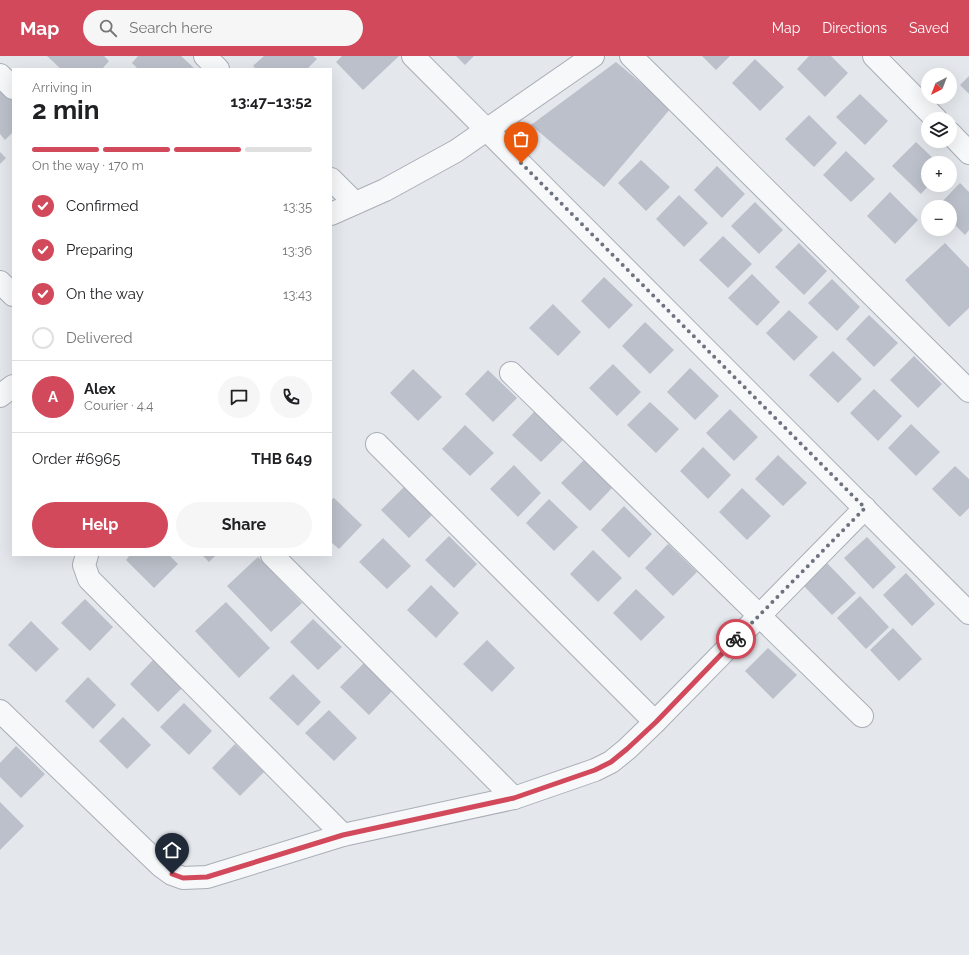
<!DOCTYPE html>
<html lang="en">
<head>
<meta charset="utf-8">
<style>
  :root { --surface:#fff; --page:#f6f6f6; --text:#202124; --muted:#757577; --line:#e0e0e0; --accent:#d1495b }
  body { margin:0; font-family:Raleway,sans-serif; background:var(--page); color:var(--text); height:100vh; display:flex; flex-direction:column; font-size:15px; white-space:nowrap }
  * { box-sizing:border-box; margin:0 }
  p { font-size:13px; color:var(--muted) }
  .icon { flex:none; width:22px; height:22px; fill:none; stroke:currentColor; stroke-width:2; stroke-linecap:round; stroke-linejoin:round }
  .map { position:relative; flex:1; overflow:hidden }
  .side { position:absolute; left:12px; top:12px; width:320px; height:488px; display:flex; flex-direction:column; background:var(--surface); border-radius:0px; box-shadow:0 4px 16px #0002 }
  .side>* { flex:none }
  .needle { width:26px; rotate:222deg }
  .controls { position:absolute; left:921px; top:12px; display:grid; gap:8px }
  .controls a { display:grid; place-items:center; width:36px; height:36px; border-radius:50%; background:var(--surface); box-shadow:0 4px 16px #0002; font-size:20px }
  .pin { position:absolute; display:grid; place-items:center; width:34px; height:34px; color:#fff; margin:-41px -17px; border-radius:50% 50% 50% 0; rotate:-45deg; box-shadow:0 0 4px #0007 }
  .pin .icon { rotate:45deg }
  .courier { position:absolute; display:grid; place-items:center; width:40px; height:40px; margin:-20px; border:3px solid #d1495b; border-radius:50%; background:#fff; color:#222; box-shadow:0 1px 5px #0007 }
  .headline em { font-style:normal; font-weight:700 }
  .headline div { display:flex; flex-direction:column-reverse }
  .headline { display:flex; align-items:center; justify-content:space-between; height:68px; padding:0 20px }
  h1 { font-size:26px; font-weight:700; line-height:30px }
  .bar { display:grid; grid-template-columns:repeat(4,1fr); gap:6px 4px; align-content:center; height:48px; padding:0 20px }
  .bar i { height:5px; border-radius:3px; background:var(--line) }
  .bar .active { background:var(--accent) }
  .bar p { grid-column:span 4 }
  .line { display:flex; align-items:center; gap:10px; padding:0 20px; border-top:1px solid var(--line) }
  .line div { flex:1 }
  .round { display:grid; place-items:center; flex:none; width:42px; height:42px; border-radius:21px; background:var(--page) }
  ol { padding:0 20px; list-style:none }
  li { display:flex; align-items:center; gap:12px; height:44px }
  li p { margin-inline-start:auto }
  li .icon { padding:4px; border-radius:50%; background:var(--accent); color:#fff; stroke-width:4 }
  li:last-child { color:var(--muted) }
  li i { width:22px; height:22px; border:2px solid var(--line); border-radius:50% }
  .cta { display:flex; gap:8px; margin-top:auto; padding:8px 20px }
  .cta a { flex:1; height:46px; border-radius:24px; background:var(--accent); color:#fff; font-size:16px; font-weight:700; line-height:46px; text-align:center }
  .cta a+a { background:var(--page); color:var(--text) }
  header { display:flex; align-items:center; gap:24px; box-sizing:border-box; height:56px; padding:0 20px; background:var(--accent); color:#fff }
  header strong { font-size:19px }
  nav { display:flex; gap:22px; margin-inline-start:auto; font-size:14px }
  .search { width:280px; height:36px; background:var(--page); display:flex; align-items:center; gap:10px; box-sizing:border-box; padding:0 14px; border-radius:22px; color:var(--muted); font-size:15px }
  .map>svg:first-child { display:block }
</style>
</head>
<body>
<header>
<strong>Map</strong>
<div class="search"><svg class="icon" aria-label="search" viewBox="0 0 24 24"><circle cx="10" cy="10" r="6"/><path d="M15 15l6 6"/></svg>Search here</div>
<nav><a>Map</a><a>Directions</a><a>Saved</a></nav>
</header>
<div class="map">
<svg width="969" height="899" viewBox="0 0 969 899">
  <rect width="100%" height="100%" fill="#e4e7ec"/>
  <g fill="#bbc0ca">
    <polygon points="47,0 104,0 109,5 102,13 61,13"/>
    <polygon points="138,0 181,0 195,13 138,13 132,7"/>
    <polygon points="264,0 313,0 317,3 307,13 256,13 253,10"/>
    <polygon points="342,0 399,0 363,34 336,6"/>
    <polygon points="456,0 474,0 465,9"/>
    <polygon points="702,0 730,0 716,14"/>
    <polygon points="809,0 831,0 848,17 825,41 797,13"/>
    <polygon points="755,3 784,31 760,55 732,27"/>
    <polygon points="616,6 671,52 604,131 531,69"/>
    <polygon points="969,20 969,38 960,29"/>
    <polygon points="0,25 13,37 13,76 5,84 0,78"/>
    <polygon points="860,38 888,65 865,89 836,61"/>
    <polygon points="809,59 837,87 814,111 785,83"/>
    <polygon points="916,86 938,107 928,107 928,129 929,129 921,138 892,110"/>
    <polygon points="846,95 875,123 851,146 823,119"/>
    <polygon points="0,96 6,102 0,108"/>
    <polygon points="641,104 670,131 646,155 618,127"/>
    <polygon points="717,110 745,138 722,162 694,134"/>
    <polygon points="960,127 969,136 969,174 965,179 950,164 950,151 937,151"/>
    <polygon points="890,136 918,164 895,188 867,160"/>
    <polygon points="679,139 708,167 684,191 656,163"/>
    <polygon points="755,146 783,174 759,198 731,170"/>
    <polygon points="723,180 752,208 728,232 699,204"/>
    <polygon points="799,187 827,215 804,239 775,211"/>
    <polygon points="945,187 969,212 969,252 949,271 905,224"/>
    <polygon points="752,218 780,246 757,270 728,242"/>
    <polygon points="604,221 633,249 609,273 581,245"/>
    <polygon points="832,223 860,251 837,275 808,247"/>
    <polygon points="553,248 581,276 558,300 529,272"/>
    <polygon points="789,254 818,281 794,305 766,277"/>
    <polygon points="869,259 898,287 874,311 846,283"/>
    <polygon points="645,266 674,294 650,318 622,290"/>
    <polygon points="833,295 862,323 838,347 809,319"/>
    <polygon points="914,300 942,328 918,352 890,324"/>
    <polygon points="613,308 641,336 617,360 589,332"/>
    <polygon points="690,312 719,340 695,364 667,336"/>
    <polygon points="413,313 442,341 418,365 390,337"/>
    <polygon points="488,314 517,342 493,366 465,338"/>
    <polygon points="874,333 902,360 878,385 850,357"/>
    <polygon points="650,346 679,373 656,397 627,369"/>
    <polygon points="730,353 758,381 734,405 706,377"/>
    <polygon points="535,355 564,383 541,406 512,379"/>
    <polygon points="911,368 940,396 916,420 888,392"/>
    <polygon points="465,369 494,397 470,420 442,393"/>
    <polygon points="703,391 731,419 708,443 680,415"/>
    <polygon points="778,399 807,427 783,450 755,423"/>
    <polygon points="585,403 613,431 590,455 561,427"/>
    <polygon points="514,409 541,437 518,461 490,433"/>
    <polygon points="955,410 969,423 969,452 960,461 932,433"/>
    <polygon points="405,430 433,458 409,482 381,454"/>
    <polygon points="742,432 771,460 747,484 719,456"/>
    <polygon points="334,442 362,469 339,493 331,486 331,444"/>
    <polygon points="549,443 578,471 554,495 526,467"/>
    <polygon points="624,450 652,478 629,502 601,474"/>
    <polygon points="449,480 477,508 454,532 425,504"/>
    <polygon points="867,481 896,511 873,533 844,502"/>
    <polygon points="383,482 411,510 387,533 359,506"/>
    <polygon points="668,488 697,516 673,540 645,512"/>
    <polygon points="593,494 622,522 598,546 570,518"/>
    <polygon points="130,499 169,499 178,508 154,532 126,504"/>
    <polygon points="202,499 216,499 209,506"/>
    <polygon points="258,501 302,547 271,576 227,530"/>
    <polygon points="827,507 856,537 832,559 803,529"/>
    <polygon points="906,517 935,548 912,570 883,539"/>
    <polygon points="431,529 459,557 436,582 407,554"/>
    <polygon points="636,533 665,561 641,585 613,557"/>
    <polygon points="860,540 889,571 866,593 837,562"/>
    <polygon points="85,543 113,571 90,595 61,567"/>
    <polygon points="226,546 270,592 239,622 195,575"/>
    <polygon points="313,563 342,591 318,614 290,586"/>
    <polygon points="31,565 59,593 36,616 8,589"/>
    <polygon points="893,572 922,603 899,625 870,594"/>
    <polygon points="487,584 515,612 492,636 463,608"/>
    <polygon points="768,592 797,619 773,643 745,615"/>
    <polygon points="153,604 182,632 158,656 130,628"/>
    <polygon points="364,607 392,635 369,659 340,631"/>
    <polygon points="293,618 321,646 298,670 269,642"/>
    <polygon points="88,621 116,649 93,673 65,645"/>
    <polygon points="184,647 212,675 189,699 160,671"/>
    <polygon points="329,654 357,682 334,705 305,677"/>
    <polygon points="123,661 151,689 127,713 99,685"/>
    <polygon points="235,688 264,716 240,740 212,712"/>
    <polygon points="16,690 45,718 21,742 0,721 0,707"/>
    <polygon points="0,746 24,770 0,794"/>
  </g>
  <g fill="none" stroke-linecap="round" stroke-linejoin="round">
    <g stroke="#a9aeb7" stroke-width="24">
      <g id="street">
        <polyline points="205,0 218,13"/>
        <polyline points="413,0 969,557"/>
        <polyline points="631,0 969,335"/>
        <polyline points="874,0 936,63"/>
        <polyline points="0,19 13,32"/>
        <polyline points="950,77 969,97"/>
        <polyline points="331,123 355,147"/>
        <polyline points="331,158 385,134 456,95 593,0"/>
        <polyline points="0,226 13,239"/>
        <polyline points="511,317 862,660"/>
        <polyline points="0,340 13,330"/>
        <polyline points="377,388 655,666"/>
        <polyline points="87,499 84,509 89,523 343,779"/>
        <polyline points="272,499 514,742"/>
        <polyline points="0,655 161,810 172,818 183,822 207,821 343,779 514,742 595,714 611,706 627,693 655,666 865,452"/>
      </g>
    </g>
    <use href="#street" stroke="#f7f8fa" stroke-width="22"/>
  </g>
  <g fill="none" stroke-linecap="round" stroke-linejoin="round">
    <polyline stroke="#6c737f" stroke-width="4" stroke-dasharray="0 7.2" points="521,107 865,452 736,583"/>
    <polyline stroke="#d1495b" stroke-width="5" points="172,818 183,822 207,821 343,779 514,742 595,714 611,706 627,693 656,666 736,583"/>
  </g>
</svg>
<div class="controls">
<a><svg class="needle" viewBox="-14 -14 28 28"><path d="M0-13l5 13h-10z" fill="#e53935"/><path d="M0 13l5-13h-10z" fill="#757577"/></svg></a>
<a><svg class="icon" aria-label="layers" viewBox="0 0 24 24"><path d="M12 4l9 5-9 5-9-5zM3 14l9 5 9-5"/></svg></a>
<a>+</a>
<a>−</a>
</div>
<div class="pin" style="left:521px;top:107px;background:#ea580c"><svg class="icon" aria-label="bag" viewBox="0 0 24 24"><path d="M5 8h14l-1 12H6zM9 8a3 3 0 0 1 6 0"/></svg></div>
<div class="pin" style="left:172px;top:818px;background:#1f2937"><svg class="icon" aria-label="home" viewBox="0 0 24 24"><path d="M3 11l9-7 9 7M6 9v11h12V9"/></svg></div>
<div class="courier" style="left:736px;top:583px"><svg class="icon" aria-label="bike" viewBox="0 0 24 24"><circle cx="6" cy="16" r="4"/><circle cx="18" cy="16" r="4"/><path d="M6 16l4-8h5l3 8M10 8l3 8H6M13 5h3"/></svg></div>
<section class="side">
<div class="headline"><div><h1>2 min</h1><p>Arriving in</p></div><em>13:47–13:52</em></div>
<div class="bar"><i class="active"></i><i class="active"></i><i class="active"></i><i></i><p>On the way · 170 m</p></div>
<ol>
<li><svg class="icon" aria-label="check" viewBox="0 0 24 24"><path d="M5 12l5 5 9-10"/></svg>Confirmed<p>13:35</p></li>
<li><svg class="icon" aria-label="check" viewBox="0 0 24 24"><path d="M5 12l5 5 9-10"/></svg>Preparing<p>13:36</p></li>
<li><svg class="icon" aria-label="check" viewBox="0 0 24 24"><path d="M5 12l5 5 9-10"/></svg>On the way<p>13:43</p></li>
<li><i></i>Delivered</li>
</ol>
<div class="line" style="height:72px"><b class="round" style="background:var(--accent);color:#fff">A</b><div><b>Alex</b><p>Courier · 4.4</p></div><a class="round"><svg class="icon" aria-label="chat" viewBox="0 0 24 24"><path d="M4 5h16v11H9l-5 4z"/></svg></a><a class="round"><svg class="icon" aria-label="phone" viewBox="0 0 24 24"><path d="M5 4h4l2 5-3 2q2 4 5 5l2-3 5 2v4C11 20 4 13 5 4z"/></svg></a></div>
<div class="line" style="height:52px"><div>Order #6965</div><b>THB 649</b></div>
<div class="cta"><a>Help</a><a>Share</a></div>
</section>
</div>
</body>
</html>
